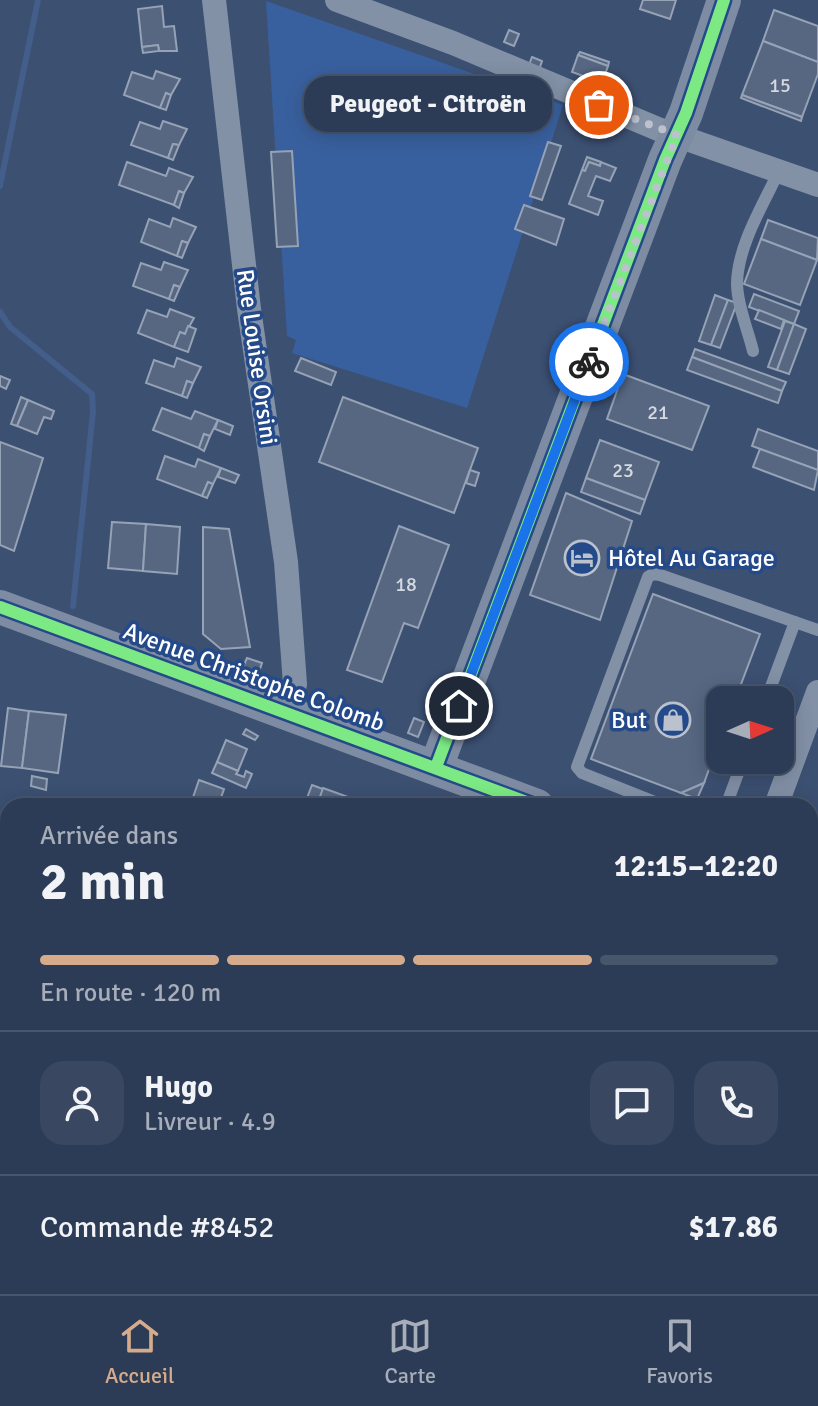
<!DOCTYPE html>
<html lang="fr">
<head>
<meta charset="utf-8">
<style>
  :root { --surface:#2d3c56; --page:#394760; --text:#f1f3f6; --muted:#a7adb9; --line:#48566c; --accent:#d6ab8b }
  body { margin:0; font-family:Signika,sans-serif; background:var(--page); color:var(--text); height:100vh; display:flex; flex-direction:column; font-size:30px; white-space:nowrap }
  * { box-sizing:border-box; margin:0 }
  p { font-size:26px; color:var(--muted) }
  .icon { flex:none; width:44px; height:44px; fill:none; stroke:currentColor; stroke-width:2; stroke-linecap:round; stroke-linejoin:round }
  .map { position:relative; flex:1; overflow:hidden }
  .panel { position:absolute; left:0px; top:798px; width:818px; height:496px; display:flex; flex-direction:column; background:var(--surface); border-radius:24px 24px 0 0; box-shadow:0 4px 20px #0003,0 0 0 2px var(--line) }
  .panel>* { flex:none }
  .needle { width:52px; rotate:87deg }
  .fabs { position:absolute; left:706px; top:686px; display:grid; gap:16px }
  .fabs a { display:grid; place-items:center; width:88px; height:88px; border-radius:16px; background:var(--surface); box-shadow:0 4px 20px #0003,0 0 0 2px var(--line); font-size:40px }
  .pin { position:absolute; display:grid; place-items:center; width:68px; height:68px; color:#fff; margin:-34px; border:4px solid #fff; border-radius:50%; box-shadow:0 2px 8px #0007 }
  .courier { position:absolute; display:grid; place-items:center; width:80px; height:80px; margin:-40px; border:6px solid #1a73e8; border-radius:50%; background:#fff; color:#222; box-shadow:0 2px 10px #0007 }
  .bubble { position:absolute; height:56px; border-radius:24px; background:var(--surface); box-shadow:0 4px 20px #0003,0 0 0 2px var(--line); font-size:26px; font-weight:700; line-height:56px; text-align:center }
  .overview em { font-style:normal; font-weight:700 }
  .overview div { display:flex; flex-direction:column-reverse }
  .overview { display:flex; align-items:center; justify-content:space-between; height:136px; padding:0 40px }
  h1 { font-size:52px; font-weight:700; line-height:60px }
  .bar { display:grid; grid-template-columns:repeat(4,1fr); gap:12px 8px; align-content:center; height:96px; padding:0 40px }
  .bar i { height:10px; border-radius:6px; background:var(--line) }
  .bar .current { background:var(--accent) }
  .bar p { grid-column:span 4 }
  .line { display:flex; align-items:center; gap:20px; padding:0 40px; border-top:2px solid var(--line) }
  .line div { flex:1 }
  .round { display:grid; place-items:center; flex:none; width:84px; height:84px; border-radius:24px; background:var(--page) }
  .menu { display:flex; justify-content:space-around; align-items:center; height:112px; border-top:2px solid var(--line); background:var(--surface); font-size:22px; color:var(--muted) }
  .menu a { display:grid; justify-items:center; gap:4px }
  .menu .current { color:var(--accent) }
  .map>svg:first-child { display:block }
</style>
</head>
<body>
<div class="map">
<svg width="818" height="1294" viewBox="0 0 818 1294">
  <rect width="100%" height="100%" fill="#3c5072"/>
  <g fill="#39609e">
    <polygon points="266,1 563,105 467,408 292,353 296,340 287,336"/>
    <polygon points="818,1267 818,1294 779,1294 776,1288 780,1286 810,1286 810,1271"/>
  </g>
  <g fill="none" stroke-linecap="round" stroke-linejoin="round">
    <g stroke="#435e8a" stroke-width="6">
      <polyline points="0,186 38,0"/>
      <polyline points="0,312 10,327 92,394 93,412 73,606"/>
    </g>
  </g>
  <g fill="#576782" stroke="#96a2b5" stroke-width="2">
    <polygon points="643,0 676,0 670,19 640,9"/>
    <polygon points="162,6 164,27 174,26 177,51 159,51 158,45 142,47 138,9"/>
    <polygon points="774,10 818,26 818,62 763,41"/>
    <polygon points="509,30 519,34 514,46 504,42"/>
    <polygon points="763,41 818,62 818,74 802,117 742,95"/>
    <polygon points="158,45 159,51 143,53 142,47"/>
    <polygon points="580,52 609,62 608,66 578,55"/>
    <polygon points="578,55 608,66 602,83 572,72"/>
    <polygon points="532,57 542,61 538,73 527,70"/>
    <polygon points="156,71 180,79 171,95 166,93 160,108 124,95 132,72 153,79"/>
    <polygon points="166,93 171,95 166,110 160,108"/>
    <polygon points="742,95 802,117 801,121 741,98"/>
    <polygon points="163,121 187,129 179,145 173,144 168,158 131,145 140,122 160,129"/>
    <polygon points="548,142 561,146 542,200 530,196"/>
    <polygon points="173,144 179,145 173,160 168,158"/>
    <polygon points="292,151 298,246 277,247 271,152"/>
    <polygon points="587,157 601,162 600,166 589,162 585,171 582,170"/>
    <polygon points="127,162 166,176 169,168 193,177 184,193 179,191 174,205 119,185"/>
    <polygon points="589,162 600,166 601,162 616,168 610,181 596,176 588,196 603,201 598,215 569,204 582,170 585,171"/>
    <polygon points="179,191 184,193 179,208 174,205"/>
    <polygon points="524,205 564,219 556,245 515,229"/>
    <polygon points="173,218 196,227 188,243 182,241 177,256 141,242 149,219 170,227"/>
    <polygon points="768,220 818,238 817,260 761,239"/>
    <polygon points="761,239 817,260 800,305 744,284"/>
    <polygon points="182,241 188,243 182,258 177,256"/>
    <polygon points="164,262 188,270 180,287 174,285 169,299 133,286 141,263 161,270"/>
    <polygon points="174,285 180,287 174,301 169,299"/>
    <polygon points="754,294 799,311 794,324 749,307"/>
    <polygon points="715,295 728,300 711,345 699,341"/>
    <polygon points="728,300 737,303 720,348 711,345"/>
    <polygon points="170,309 194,318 185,334 180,332 174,347 138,333 147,310 167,317"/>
    <polygon points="759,310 784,320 781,329 755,319"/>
    <polygon points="785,321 794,324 777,370 768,367"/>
    <polygon points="794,324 806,329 789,374 777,370"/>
    <polygon points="188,326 196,329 188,352 174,347 180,332 185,334"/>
    <polygon points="695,349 786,382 782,391 692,357"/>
    <polygon points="692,357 782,391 778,403 687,370"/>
    <polygon points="177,358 201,367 193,383 187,381 182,396 146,383 154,360 174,367"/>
    <polygon points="301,358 336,372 331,385 295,371"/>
    <polygon points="623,374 709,406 692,450 607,419"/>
    <polygon points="0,376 10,380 6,389 0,386"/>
    <polygon points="187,381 193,383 187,398 182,396"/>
    <polygon points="21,397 28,400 17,426 11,424"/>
    <polygon points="343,397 478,448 454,513 319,462"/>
    <polygon points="28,400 54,411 51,419 44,417 37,434 17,426"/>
    <polygon points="162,408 191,419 195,411 218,420 210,436 204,434 199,448 153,430"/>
    <polygon points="218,420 233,426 230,435 215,429"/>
    <polygon points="758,429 818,451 818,470 752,446"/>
    <polygon points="204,434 210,436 204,451 199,448"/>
    <polygon points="600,440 659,462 645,500 586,478"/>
    <polygon points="0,442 43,458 14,551 0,545"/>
    <polygon points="760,449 818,470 814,490 753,467"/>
    <polygon points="165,456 195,467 198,459 221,468 213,484 208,482 202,496 157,479"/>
    <polygon points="221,468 239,475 235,483 218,477"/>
    <polygon points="470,470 479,473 475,486 466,483"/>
    <polygon points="586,478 645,500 640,514 581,492"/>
    <polygon points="208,482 213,484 207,498 202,496"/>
    <polygon points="566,493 632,521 600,620 530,595"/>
    <polygon points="112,522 146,524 143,571 108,568"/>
    <polygon points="146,524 180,527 177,574 143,571"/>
    <polygon points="399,526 449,545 418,628 404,623 382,682 347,670"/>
    <polygon points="203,527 229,529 250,647 221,649 203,634"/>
    <polygon points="653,594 760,634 735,700 720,700 720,739 704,783 681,793 591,759"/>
    <polygon points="247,658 262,663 259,672 243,667"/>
    <polygon points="8,708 29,711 22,768 1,766"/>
    <polygon points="29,711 66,715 58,773 22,768"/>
    <polygon points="414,718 424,722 418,737 408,733"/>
    <polygon points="246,729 258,736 255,740 243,734"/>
    <polygon points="226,740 247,749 238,771 217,762"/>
    <polygon points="217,762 238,771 236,774 244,777 246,771 252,774 246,788 212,773"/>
    <polygon points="32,776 47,779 46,790 31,786"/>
    <polygon points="199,780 224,789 218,806 190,806"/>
    <polygon points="704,783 697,799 681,793"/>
    <polygon points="312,785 323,789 317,806 304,806"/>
    <polygon points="323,788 351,798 348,806 317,806"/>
    <polygon points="818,1131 818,1156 810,1160 810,1135"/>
    <polygon points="818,1156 818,1167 810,1170 810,1160"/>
    <polygon points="444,1286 495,1286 496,1294 445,1294"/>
    <polygon points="518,1286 537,1286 519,1293"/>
    <polygon points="539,1286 543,1294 519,1294 537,1286"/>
  </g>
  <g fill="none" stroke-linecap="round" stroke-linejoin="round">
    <g stroke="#8391a7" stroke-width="12">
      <path d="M753 351C748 330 737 305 737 283 738 245 763 205 779 171"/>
      <polyline points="766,700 795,622"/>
      <polyline points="665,806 582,773 577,767 648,577 653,574 660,575 818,630"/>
      <polyline points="726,806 743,760"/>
    </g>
    <g stroke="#8391a7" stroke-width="24">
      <polyline points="214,0 249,309 286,562 295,684 289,714"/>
      <polyline points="337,0 453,43 658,129 818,185"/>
      <polyline points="776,806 818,692"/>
    </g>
    <g stroke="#7e8ca3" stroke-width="34">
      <polyline points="0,607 537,806"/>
      <polyline points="436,767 665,160 686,113 724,0"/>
      <polyline points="810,911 818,914"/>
      <polyline points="810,1222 818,1218"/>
      <polyline points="662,1294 679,1286"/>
    </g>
    <g stroke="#254a89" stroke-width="17">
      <g id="cycleway">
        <polyline points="0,607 537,806"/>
        <polyline points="436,767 665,160 686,113 724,0"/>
      </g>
    </g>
    <use href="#cycleway" stroke="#7ce984" stroke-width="12"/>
  </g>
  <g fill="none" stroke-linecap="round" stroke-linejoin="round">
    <polyline stroke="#bbc2ce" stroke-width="8" stroke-dasharray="0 14.4" points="589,362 677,135 599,105"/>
    <polyline stroke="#1a73e8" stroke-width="10" points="459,706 589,362"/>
  </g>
  <defs>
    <g id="hotel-ring" transform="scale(1.8)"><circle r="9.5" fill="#254a89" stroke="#bbc2ce" stroke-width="1.5"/><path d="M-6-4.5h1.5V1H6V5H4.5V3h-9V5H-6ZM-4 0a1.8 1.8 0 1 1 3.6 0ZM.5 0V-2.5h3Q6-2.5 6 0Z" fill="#bbc2ce"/></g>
    <g id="shop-ring" transform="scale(1.8)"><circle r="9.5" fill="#254a89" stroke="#bbc2ce" stroke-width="1.5"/><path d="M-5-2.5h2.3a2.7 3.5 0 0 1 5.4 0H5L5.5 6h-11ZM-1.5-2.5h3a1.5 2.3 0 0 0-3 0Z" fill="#bbc2ce"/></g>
  </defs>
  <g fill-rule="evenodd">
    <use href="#hotel-ring" x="582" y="558"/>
    <use href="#shop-ring" x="673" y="720"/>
  </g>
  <g text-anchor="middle" stroke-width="7" stroke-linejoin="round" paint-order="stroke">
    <g font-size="20" fill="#d5d9e0">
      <text x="780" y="92">15</text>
      <text x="658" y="419">21</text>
      <text x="623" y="477">23</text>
      <text x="406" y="591">18</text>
    </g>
    <g font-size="24" fill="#fff" stroke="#254a89">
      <text transform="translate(257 357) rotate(82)" y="8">Rue Louise Orsini</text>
      <text transform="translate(254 677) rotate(20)" y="8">Avenue Christophe Colomb</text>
    </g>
    <g font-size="24" fill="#fff" stroke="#254a89" text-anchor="start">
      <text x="608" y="566">Hôtel Au Garage</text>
      <text x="647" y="728" text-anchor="end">But</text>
    </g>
  </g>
</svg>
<div class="fabs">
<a><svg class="needle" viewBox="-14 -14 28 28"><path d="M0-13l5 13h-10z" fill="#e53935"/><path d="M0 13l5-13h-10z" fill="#a7adb9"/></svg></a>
</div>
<div class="pin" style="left:599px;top:105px;background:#ea580c"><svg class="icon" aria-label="bag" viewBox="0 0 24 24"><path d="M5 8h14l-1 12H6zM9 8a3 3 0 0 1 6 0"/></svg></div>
<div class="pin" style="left:459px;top:706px;background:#1f2937"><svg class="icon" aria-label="home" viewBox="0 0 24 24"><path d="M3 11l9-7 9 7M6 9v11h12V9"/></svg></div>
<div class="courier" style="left:589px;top:362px"><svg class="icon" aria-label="bike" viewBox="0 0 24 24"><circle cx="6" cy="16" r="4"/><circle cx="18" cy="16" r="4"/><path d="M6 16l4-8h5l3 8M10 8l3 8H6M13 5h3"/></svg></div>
<div class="bubble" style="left:304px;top:76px;width:248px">Peugeot - Citroën</div>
<section class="panel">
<div class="overview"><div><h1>2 min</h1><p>Arrivée dans</p></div><em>12:15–12:20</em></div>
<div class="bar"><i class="current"></i><i class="current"></i><i class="current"></i><i></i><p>En route · 120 m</p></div>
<div class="line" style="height:144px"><a class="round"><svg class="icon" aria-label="person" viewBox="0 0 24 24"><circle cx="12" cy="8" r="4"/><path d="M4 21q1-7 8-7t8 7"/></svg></a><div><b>Hugo</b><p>Livreur · 4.9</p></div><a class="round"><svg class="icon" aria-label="chat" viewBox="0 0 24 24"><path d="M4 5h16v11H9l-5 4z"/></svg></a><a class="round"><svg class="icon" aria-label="phone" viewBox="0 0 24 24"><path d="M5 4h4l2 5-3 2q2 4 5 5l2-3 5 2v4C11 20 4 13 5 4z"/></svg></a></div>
<div class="line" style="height:104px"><div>Commande #8452</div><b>$17.86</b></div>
</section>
</div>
<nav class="menu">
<a class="current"><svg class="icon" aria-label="home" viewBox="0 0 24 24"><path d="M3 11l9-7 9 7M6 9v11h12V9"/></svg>Accueil</a>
<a><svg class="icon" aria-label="map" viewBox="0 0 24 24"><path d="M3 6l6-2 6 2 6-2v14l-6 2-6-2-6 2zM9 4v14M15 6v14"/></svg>Carte</a>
<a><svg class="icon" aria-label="saved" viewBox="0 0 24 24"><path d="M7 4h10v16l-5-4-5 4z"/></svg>Favoris</a>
</nav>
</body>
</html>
